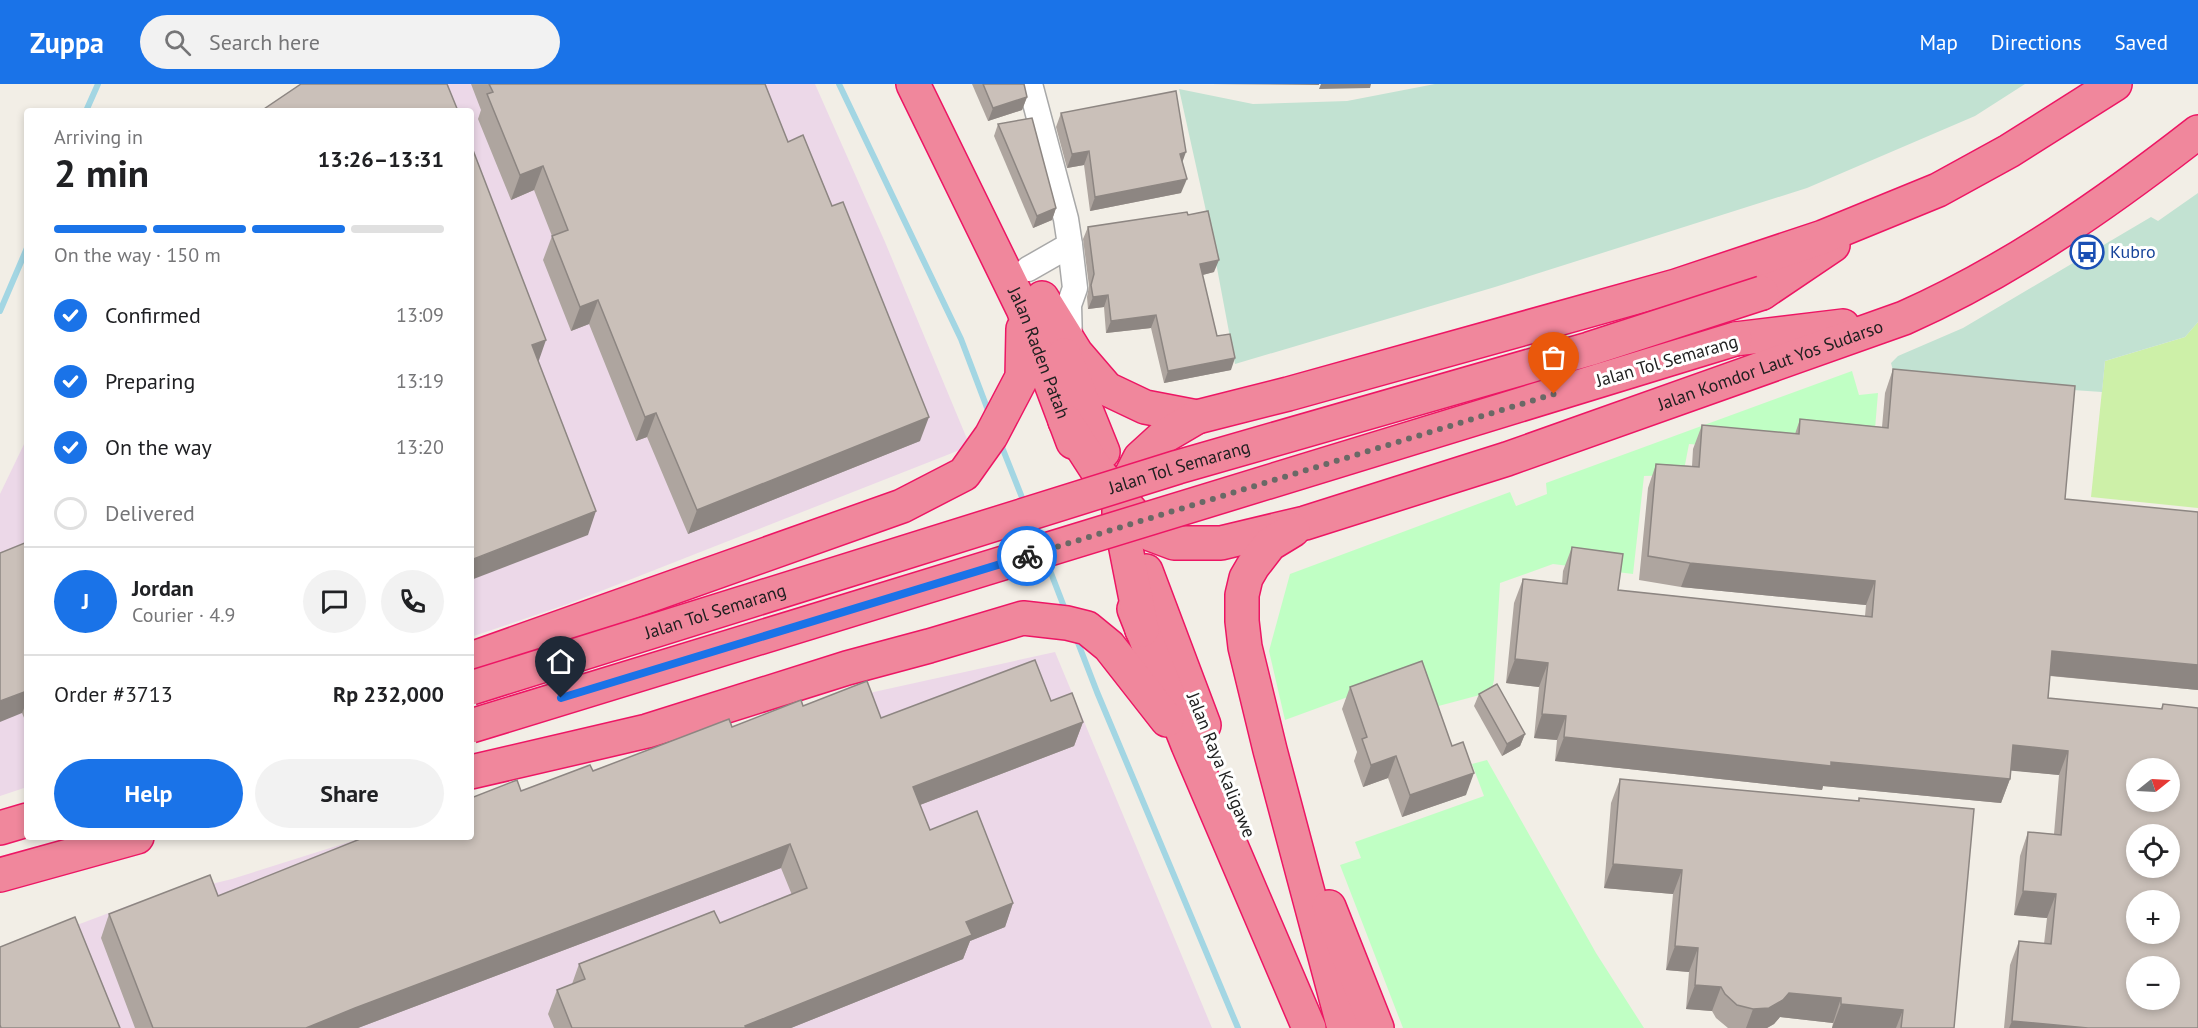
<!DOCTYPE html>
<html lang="en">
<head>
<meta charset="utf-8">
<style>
  :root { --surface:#fff; --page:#f2f2f2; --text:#202124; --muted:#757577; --line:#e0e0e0; --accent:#1a73e8 }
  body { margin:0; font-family:"PT Sans",sans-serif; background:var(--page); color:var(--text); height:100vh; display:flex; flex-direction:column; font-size:22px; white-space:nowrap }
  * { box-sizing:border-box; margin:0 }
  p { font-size:20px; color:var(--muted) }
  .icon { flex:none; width:33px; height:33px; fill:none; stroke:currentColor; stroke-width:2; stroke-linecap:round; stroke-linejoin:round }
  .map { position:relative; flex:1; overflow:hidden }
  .drawer { position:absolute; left:24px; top:24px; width:450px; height:732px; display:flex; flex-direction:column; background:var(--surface); border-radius:6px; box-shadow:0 3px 9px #0003 }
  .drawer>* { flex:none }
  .needle { width:39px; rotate:72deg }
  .tools { position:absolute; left:2126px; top:674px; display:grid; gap:12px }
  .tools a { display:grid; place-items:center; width:54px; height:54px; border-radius:50%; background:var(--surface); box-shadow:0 3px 9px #0003; font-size:30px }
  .pin { position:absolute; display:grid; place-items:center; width:51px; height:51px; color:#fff; margin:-62px -26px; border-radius:50% 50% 50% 0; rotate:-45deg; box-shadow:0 0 6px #0007 }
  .pin .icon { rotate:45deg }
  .courier { position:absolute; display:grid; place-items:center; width:60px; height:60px; margin:-30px; border:4px solid #1a73e8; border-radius:50%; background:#fff; color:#222; box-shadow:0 2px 8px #0007 }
  .summary em { font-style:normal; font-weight:800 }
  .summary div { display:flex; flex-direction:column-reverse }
  .summary { display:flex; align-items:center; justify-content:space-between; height:102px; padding:0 30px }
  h1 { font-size:39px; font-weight:800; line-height:45px }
  .bar { display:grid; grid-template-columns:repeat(4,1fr); gap:9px 6px; align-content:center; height:72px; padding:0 30px }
  .bar i { height:8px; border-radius:4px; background:var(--line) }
  .bar .current { background:var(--accent) }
  .bar p { grid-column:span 4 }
  .line { display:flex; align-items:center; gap:15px; padding:0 30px; border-top:2px solid var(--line) }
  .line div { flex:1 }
  .round { display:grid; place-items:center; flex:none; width:63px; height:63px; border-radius:32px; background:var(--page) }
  ol { padding:0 30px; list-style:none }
  li { display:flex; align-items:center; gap:18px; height:66px }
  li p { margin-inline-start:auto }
  li .icon { padding:6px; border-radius:50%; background:var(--accent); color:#fff; stroke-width:4 }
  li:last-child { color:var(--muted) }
  li i { width:33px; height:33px; border:3px solid var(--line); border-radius:50% }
  .cta { display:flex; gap:12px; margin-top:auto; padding:12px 30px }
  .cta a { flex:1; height:69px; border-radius:36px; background:var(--accent); color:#fff; font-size:24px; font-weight:800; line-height:69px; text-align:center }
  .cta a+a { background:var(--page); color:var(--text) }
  header { display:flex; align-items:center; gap:36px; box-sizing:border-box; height:84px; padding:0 30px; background:var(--accent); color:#fff }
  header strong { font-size:28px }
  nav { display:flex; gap:33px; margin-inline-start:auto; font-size:21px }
  .search { width:420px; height:54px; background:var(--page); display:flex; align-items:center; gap:15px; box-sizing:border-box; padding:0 21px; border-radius:33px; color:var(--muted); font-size:22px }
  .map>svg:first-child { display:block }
</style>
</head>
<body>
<header>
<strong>Zuppa</strong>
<div class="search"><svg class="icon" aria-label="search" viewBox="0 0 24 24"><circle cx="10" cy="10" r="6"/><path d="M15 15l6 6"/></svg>Search here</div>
<nav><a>Map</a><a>Directions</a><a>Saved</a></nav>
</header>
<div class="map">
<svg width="2198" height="944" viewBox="0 0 2198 944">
  <rect width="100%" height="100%" fill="#f2eee6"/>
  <g fill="#ecd8e8">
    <polygon points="327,0 815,0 885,158 970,362 568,520 471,553 471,27 288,27"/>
    <polygon points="27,354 27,703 0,712 0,410"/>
    <polygon points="1055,568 1212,944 0,944 0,870 138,818 232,795 365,753 471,753 471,720 842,615"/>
  </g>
  <polygon fill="#cdf0a8" points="2198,238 2198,424 2091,413 2105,277 2185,253"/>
  <g fill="#c2e2d2">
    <polygon points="1435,0 2025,0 1975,32 1807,104 1495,203 1235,280 1208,136 1179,5 1253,20 1347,17"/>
    <polygon points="2198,109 2198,238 2185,253 2105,277 2102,308 1895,294 1891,279 1898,272 1963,244 2151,133 2158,137"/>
  </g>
  <g fill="#c0ffc4">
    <polygon points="1852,287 1859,311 1878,309 1874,357 1785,367 1689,360 1683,391 1644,392 1633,490 1553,480 1500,499 1494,596 1491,608 1431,624 1416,588 1285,636 1269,567 1290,490 1510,408 1516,422 1547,410 1546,399"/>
    <polygon points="1487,676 1596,869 1644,944 1403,944 1340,781 1361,774 1355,758 1484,712 1472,680"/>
  </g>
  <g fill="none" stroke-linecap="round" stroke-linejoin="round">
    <g stroke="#a3d6e3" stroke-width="6">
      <polyline points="839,0 961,255 989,329"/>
      <polyline points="86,27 98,0"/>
      <polyline points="0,227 27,164"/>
      <polyline points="1000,358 1025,421"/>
      <polyline points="1046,476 1066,528"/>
      <polyline points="1075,551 1097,608 1238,944"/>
    </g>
    <g stroke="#a8a8a8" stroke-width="27">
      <g id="minor">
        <polyline points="1028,185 1070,161 1066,135 1030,0"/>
        <polyline points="1070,259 1069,221 1075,204 1070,161"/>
      </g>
    </g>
    <g stroke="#ed1664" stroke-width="36">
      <g id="highway">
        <path id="s1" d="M913 0 1023 225 1073 358"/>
        <polyline points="1762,209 1833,161"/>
        <polyline points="1042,214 1076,269 1107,305 1145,323 1197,333"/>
        <polyline points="1735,255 1843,242"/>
        <polyline points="1064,271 1103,368"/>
        <path id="s2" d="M1065 337 1098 388 1150 450 1174 459H1221L1305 439 1507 375 1904 234C2010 187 2107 119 2198 48"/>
        <polyline points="1293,446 1270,460 1253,482 1246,494 1242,511 1242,537 1245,563 1270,666 1344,944"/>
        <polyline points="1146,487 1204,641"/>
        <polyline points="1134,525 1188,661 1309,944"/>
        <polyline points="1142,546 1119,429 1119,415 1140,374 1163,353 1197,333 1288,310 1676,202 1823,153 1938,106 2009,67 2115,0"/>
        <polyline points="471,575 902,422 964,390 991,352 1022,293 1023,245"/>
        <polyline points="471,688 647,647 847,584 929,562 1023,534 1067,539 1087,544 1109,562 1167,636"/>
        <polyline points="0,744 27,736"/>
        <polyline points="0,791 137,753"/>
        <polyline points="1329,823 1377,944"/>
      </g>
    </g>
    <use href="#minor" stroke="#fff" stroke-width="24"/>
    <use href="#highway" stroke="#f0879c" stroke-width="33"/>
    <g stroke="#ed1664" stroke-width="36" stroke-linecap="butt">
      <g id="highway-bridge">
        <path id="s3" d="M471 604 1178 383 1589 265 1762 209"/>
        <polyline points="471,642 1735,255"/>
      </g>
    </g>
    <use href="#highway-bridge" stroke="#f0879c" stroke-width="33"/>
  </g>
  <g fill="#aea59f">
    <polygon points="471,0 765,0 788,58 920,357 688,450 647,353 636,357 589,240 571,247 543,176 552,152 534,106 511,116 478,35 481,26"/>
    <polygon points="972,0 1024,0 1027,13 1022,26 988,37"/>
    <polygon points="1061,29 1181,109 1090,127 1084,81 1067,84 1056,43"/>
    <polygon points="998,40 1056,124 1052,136 1033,144 994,52"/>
    <polygon points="1188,131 1214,188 1202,191 1217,252 1231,286 1164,299 1151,244 1106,249 1104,223 1088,225 1087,213 1089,202 1083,155 1088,143"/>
    <polygon points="1893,285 2065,415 2198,606 2050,592 2048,614 2161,625 2163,620 2198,944 2004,944 2010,881 2019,857 2044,860 2047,834 2014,831 2020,772 2028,748 2054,750 2059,691 2011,686 2010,695 2001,719 1823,702 1822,706 1555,677 1557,656 1534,654 1539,603 1506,599 1514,519 1523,495 1562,500 1563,487 1572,463 1618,506 1865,532 1866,521 1681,503 1639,496 1648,404 1656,380 1692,382 1693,365 1702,341 1795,350 1800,335 1882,343 1885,309"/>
    <polygon points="27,458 27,641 22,629"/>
    <polygon points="1350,603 1466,711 1402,733 1388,694 1363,703 1354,677 1357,668 1342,625"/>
    <polygon points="1479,610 1525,650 1520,662 1502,672 1474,622"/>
    <polygon points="1051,617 1083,638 1074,662 920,721 930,746 1013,819 1005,843 970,857 963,875 791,944 554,944 548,930 557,906 572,900 579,880 720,839 792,811 781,784 358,944 135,944 101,854 109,830 218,812 367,754 521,707 593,687 732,643 803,622 881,634"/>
    <polygon points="1620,695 1858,717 1859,714 1954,944 1832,944 1833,939 1780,933 1774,940 1767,944 1728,944 1716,934 1712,927 1686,925 1689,888 1666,886 1673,810 1604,804 1611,719"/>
  </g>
  <g fill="#8d8682">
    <polygon points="1211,0 1319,0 1319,1"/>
    <polygon points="1321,0 1371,0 1370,4 1319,5"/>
    <polygon points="1027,13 1022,26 988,37 993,24"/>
    <polygon points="1089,67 1084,81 1067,84 1072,70"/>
    <polygon points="1186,68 1181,82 1180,70"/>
    <polygon points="543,82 534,106 511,116 520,91"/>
    <polygon points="1187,95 1181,109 1090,127 1095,113"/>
    <polygon points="1056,124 1052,136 1033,144 1037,132"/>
    <polygon points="1219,176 1214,188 1195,193 1200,180"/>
    <polygon points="1108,211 1104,223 1088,225 1093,213"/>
    <polygon points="598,216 589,240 571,247 580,223"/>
    <polygon points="1156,231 1151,244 1106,249 1111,237"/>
    <polygon points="546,256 538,279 532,261"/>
    <polygon points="1235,274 1231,286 1164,299 1168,287"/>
    <polygon points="656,329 647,353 636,357 645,333"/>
    <polygon points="929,333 920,357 688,450 697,426"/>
    <polygon points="596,427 588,451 471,496 471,476"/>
    <polygon points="1690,479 1875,497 1866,521 1681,503"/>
    <polygon points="2052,567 2198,581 2198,606 2043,591"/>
    <polygon points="1515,575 1548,579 1539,603 1506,599"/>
    <polygon points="27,607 27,617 22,629 0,638 0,617"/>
    <polygon points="1542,630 1566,632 1557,656 1534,654"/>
    <polygon points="1083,638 1074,662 904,727 913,703"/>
    <polygon points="1525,650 1520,662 1502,672 1507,660"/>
    <polygon points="1564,653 1831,678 2010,695 2001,719 1823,702 1822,706 1555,677"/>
    <polygon points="2013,661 2068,667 2059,691 2004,686"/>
    <polygon points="1396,672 1388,694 1363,703 1371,681"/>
    <polygon points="1474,689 1466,711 1402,733 1410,711"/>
    <polygon points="790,760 781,784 358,944 306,944 355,924"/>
    <polygon points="1613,780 1682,786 1673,810 1604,804"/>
    <polygon points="2023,807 2056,810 2047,834 2014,831"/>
    <polygon points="1013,819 1005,843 970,857 963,875 791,944 744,944 745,942 966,838"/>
    <polygon points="1675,862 1698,864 1689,888 1666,886"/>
    <polygon points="1695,901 1721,903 1712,927 1686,925"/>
    <polygon points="1789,909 1841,914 1833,939 1780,933 1774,940 1767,944 1746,944 1753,925"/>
    <polygon points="1841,920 1903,926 1896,944 1832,944"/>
    <polygon points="2012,937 2088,944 2009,944"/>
  </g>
  <g fill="#cac0b9" stroke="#8d8682" stroke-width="1.5" fill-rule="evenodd">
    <polygon points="301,0 447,0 458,27 261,27"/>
    <polygon points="489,0 765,0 788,58 803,51 832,122 843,118 929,333 697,426 656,329 645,333 598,216 580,223 552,152 568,146 543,82 520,91 487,10 493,8"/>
    <polygon points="983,0 1024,0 1027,13 993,24"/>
    <polygon points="1176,7 1186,68 1180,70 1187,95 1095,113 1089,67 1072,70 1061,29"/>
    <polygon points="1032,34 1056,124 1037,132 998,40"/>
    <polygon points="471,61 546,256 532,261 596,427 471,476"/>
    <polygon points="1208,127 1219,176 1200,180 1217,252 1230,250 1235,274 1168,287 1156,231 1111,237 1108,211 1093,213 1091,201 1094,190 1088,143 1187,128 1188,131"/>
    <path d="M1893 285 2075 302 2065 415 2198 428V581L2052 567 2048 614 2162 625 2163 620 2198 624V944H2088L2012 937 2019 857 2051 860 2056 810 2023 807 2028 748 2061 751 2068 667 2013 661 2010 695 1831 678V682L1564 653 1566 632 1542 630 1548 579 1515 575 1523 495 1567 500 1572 463 1623 470 1618 506 1872 533 1875 497 1690 479 1648 472 1656 380 1699 383 1702 341 1799 350 1800 335 1888 344ZM2136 684H2169V717H2136ZM2136 750H2169V783H2136ZM2136 816H2169V849H2136ZM2136 882H2169V915H2136Z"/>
    <polygon points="27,458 27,607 0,617 0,469"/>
    <polygon points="1035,576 1051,617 1072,609 1083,638 913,703 930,746 977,727 1013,819 966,838 972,851 745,942 746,944 572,944 557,906 585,895 579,880 714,827 720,839 807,804 790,760 355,924 306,944 153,944 109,830 210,791 218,812 365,753 367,754 369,753 471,753 471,714 517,696 521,707 590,681 593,687 729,635 732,643 801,616 803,622 867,597 881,634"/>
    <polygon points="1422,577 1452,662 1463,658 1474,689 1410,711 1396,672 1371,681 1362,655 1367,653 1350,603"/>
    <polygon points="1497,600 1525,650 1507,660 1479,610"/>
    <polygon points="1620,695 1859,717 1859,714 1974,725 1954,944 1901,944 1903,926 1841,920 1841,914 1789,909 1783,916 1769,924 1753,925 1737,921 1725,910 1721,903 1695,901 1698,864 1675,862 1682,786 1613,780"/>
    <polygon points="75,833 120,944 1,944 0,941 0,863"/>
  </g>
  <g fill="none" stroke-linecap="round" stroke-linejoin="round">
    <polyline stroke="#6a6966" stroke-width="6" stroke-dasharray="0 10.8" points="1027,472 1554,310"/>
    <polyline stroke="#1a73e8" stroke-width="8" points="561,614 1027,472"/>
  </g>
  <defs>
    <g id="bus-ring" transform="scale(1.725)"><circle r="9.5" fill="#fff" stroke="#1a4fb4" stroke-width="1.5"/><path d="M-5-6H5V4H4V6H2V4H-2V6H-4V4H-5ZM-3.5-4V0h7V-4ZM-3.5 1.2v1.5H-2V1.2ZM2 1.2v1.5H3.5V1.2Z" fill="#1a4fb4"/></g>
  </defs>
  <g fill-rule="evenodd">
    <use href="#bus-ring" x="2087" y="168"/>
  </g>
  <g text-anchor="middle" stroke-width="6" stroke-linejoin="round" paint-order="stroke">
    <g font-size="18" fill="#164399" stroke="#fff" text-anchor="start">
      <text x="2110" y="174">Kubro</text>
    </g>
    <g font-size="18" fill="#212121" stroke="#fff">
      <text dy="6" stroke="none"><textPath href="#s1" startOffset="297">Jalan Raden Patah</textPath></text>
      <text transform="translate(1667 277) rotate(-16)" y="6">Jalan Tol Semarang</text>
      <text dy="6" stroke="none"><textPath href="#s2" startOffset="792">Jalan Komdor Laut Yos Sudarso</textPath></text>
      <text dy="6" stroke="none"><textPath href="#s3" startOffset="742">Jalan Tol Semarang</textPath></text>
      <text dy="6" stroke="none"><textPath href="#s3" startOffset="256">Jalan Tol Semarang</textPath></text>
      <text transform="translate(1221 681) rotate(68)" y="6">Jalan Raya Kaligawe</text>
    </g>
  </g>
</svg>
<div class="tools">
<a><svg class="needle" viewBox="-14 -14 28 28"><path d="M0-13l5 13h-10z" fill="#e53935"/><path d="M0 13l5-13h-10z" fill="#757577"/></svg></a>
<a><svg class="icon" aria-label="locate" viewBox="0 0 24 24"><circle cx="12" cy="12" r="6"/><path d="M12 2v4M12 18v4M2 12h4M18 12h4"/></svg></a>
<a>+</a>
<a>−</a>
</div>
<div class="pin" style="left:1554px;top:310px;background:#ea580c"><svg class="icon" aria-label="bag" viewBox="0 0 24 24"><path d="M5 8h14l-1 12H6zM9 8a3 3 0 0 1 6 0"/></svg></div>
<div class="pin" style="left:561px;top:614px;background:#1f2937"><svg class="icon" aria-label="home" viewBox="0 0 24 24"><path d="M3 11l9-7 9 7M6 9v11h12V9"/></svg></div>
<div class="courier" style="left:1027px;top:472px"><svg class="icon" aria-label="bike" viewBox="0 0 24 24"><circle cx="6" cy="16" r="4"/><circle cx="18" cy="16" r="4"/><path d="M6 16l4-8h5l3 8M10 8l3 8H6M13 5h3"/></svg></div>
<section class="drawer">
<div class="summary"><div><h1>2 min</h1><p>Arriving in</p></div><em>13:26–13:31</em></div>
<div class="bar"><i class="current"></i><i class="current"></i><i class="current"></i><i></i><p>On the way · 150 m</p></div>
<ol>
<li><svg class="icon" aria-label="check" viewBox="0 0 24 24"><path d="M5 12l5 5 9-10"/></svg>Confirmed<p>13:09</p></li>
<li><svg class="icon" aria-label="check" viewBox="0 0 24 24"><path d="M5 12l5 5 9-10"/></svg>Preparing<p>13:19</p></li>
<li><svg class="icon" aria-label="check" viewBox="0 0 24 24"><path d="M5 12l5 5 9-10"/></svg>On the way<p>13:20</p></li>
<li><i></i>Delivered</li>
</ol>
<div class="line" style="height:108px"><b class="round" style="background:var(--accent);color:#fff">J</b><div><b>Jordan</b><p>Courier · 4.9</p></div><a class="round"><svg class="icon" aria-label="chat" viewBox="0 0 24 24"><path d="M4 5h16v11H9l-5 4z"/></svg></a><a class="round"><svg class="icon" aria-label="phone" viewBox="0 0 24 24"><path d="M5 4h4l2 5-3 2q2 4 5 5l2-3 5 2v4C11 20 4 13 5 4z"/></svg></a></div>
<div class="line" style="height:78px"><div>Order #3713</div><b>Rp 232,000</b></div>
<div class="cta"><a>Help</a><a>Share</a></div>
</section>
</div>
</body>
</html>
